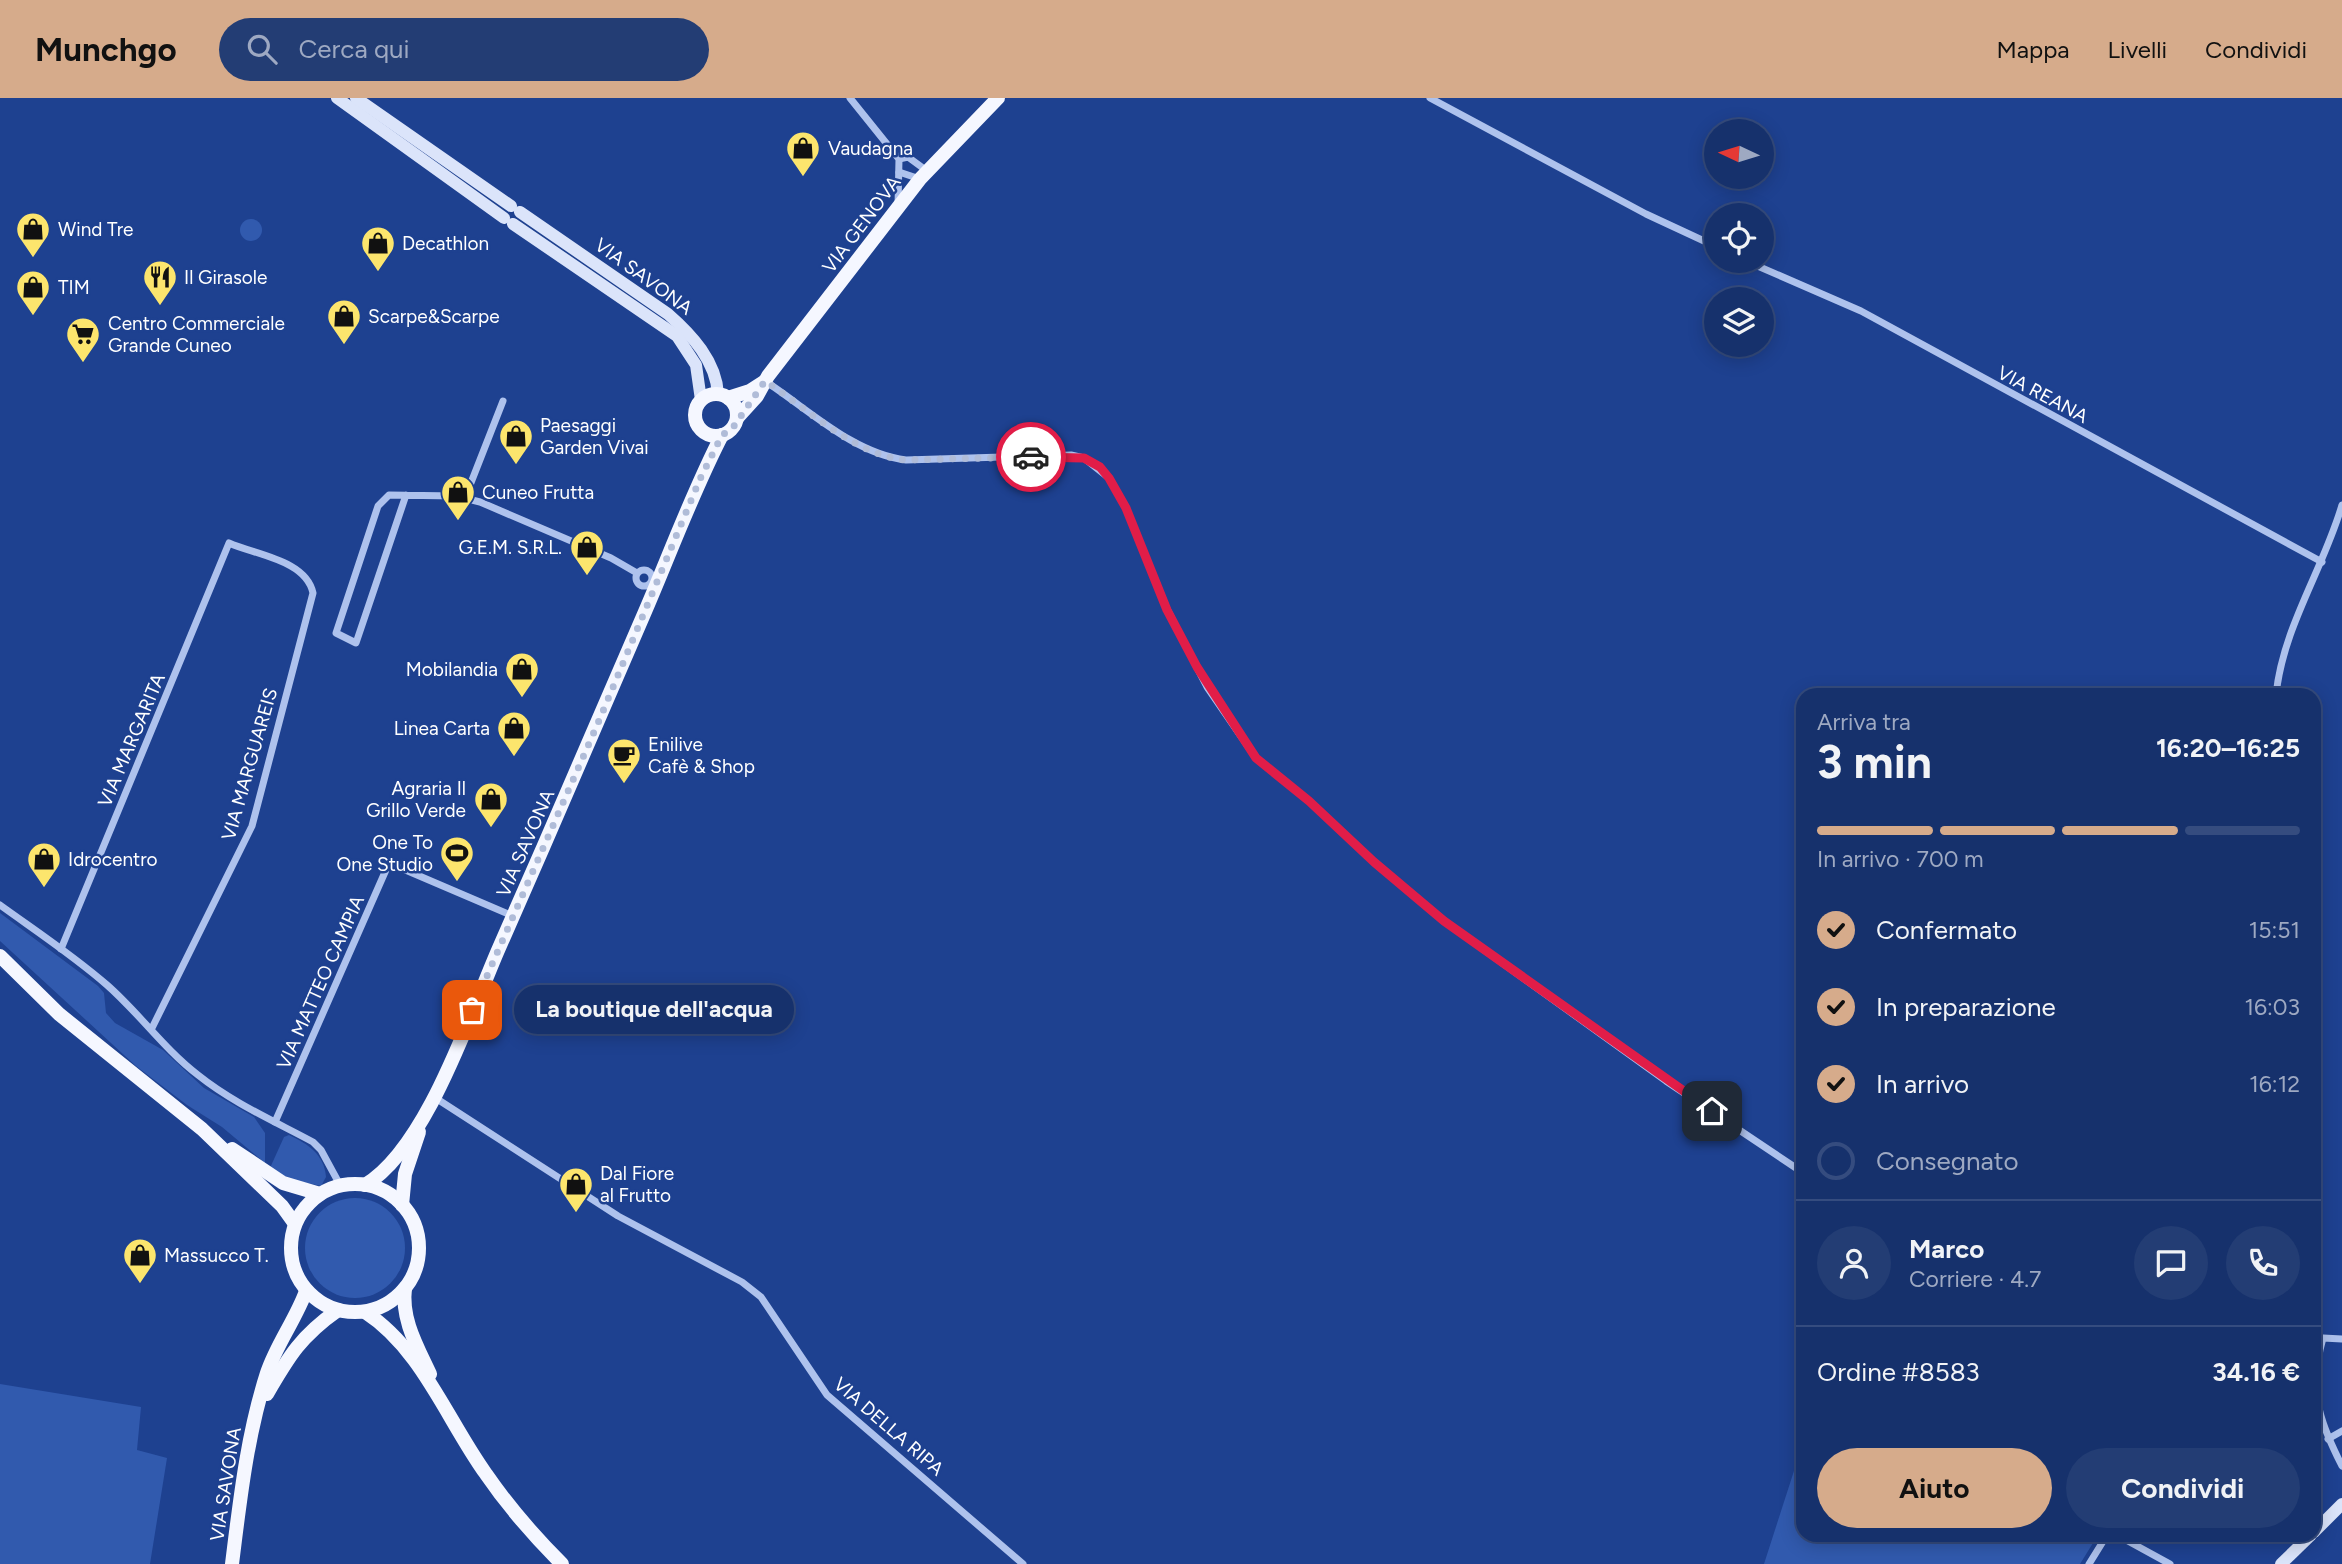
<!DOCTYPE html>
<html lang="it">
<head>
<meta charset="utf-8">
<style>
  :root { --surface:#16316c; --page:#233d74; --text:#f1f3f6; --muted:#9ea9c2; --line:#354c7f; --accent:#d6ab8b }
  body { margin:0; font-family:Figtree,sans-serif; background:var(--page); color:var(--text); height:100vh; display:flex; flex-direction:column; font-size:26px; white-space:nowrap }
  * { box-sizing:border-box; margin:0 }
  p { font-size:23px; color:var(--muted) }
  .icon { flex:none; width:38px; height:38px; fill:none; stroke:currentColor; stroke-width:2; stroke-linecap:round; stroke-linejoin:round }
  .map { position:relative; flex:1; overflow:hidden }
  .panel { position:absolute; left:1796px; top:590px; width:525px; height:854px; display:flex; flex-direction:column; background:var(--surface); border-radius:21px; box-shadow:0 4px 18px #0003,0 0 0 2px var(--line) }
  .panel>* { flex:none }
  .needle { width:46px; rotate:274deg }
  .fabs { position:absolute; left:1704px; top:21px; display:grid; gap:14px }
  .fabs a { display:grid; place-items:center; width:70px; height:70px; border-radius:50%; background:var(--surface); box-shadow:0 4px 18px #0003,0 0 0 2px var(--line); font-size:35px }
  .pin { position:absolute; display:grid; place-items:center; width:60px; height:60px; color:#fff; margin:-30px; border-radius:14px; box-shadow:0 4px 10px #0006 }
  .courier { position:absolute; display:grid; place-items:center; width:70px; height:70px; margin:-35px; border:5px solid #e11d48; border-radius:50%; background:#fff; color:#222; box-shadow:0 2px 9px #0007 }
  .bubble { position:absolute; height:49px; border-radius:24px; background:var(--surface); box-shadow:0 4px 18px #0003,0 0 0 2px var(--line); font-size:23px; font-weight:700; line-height:49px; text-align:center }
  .summary em { font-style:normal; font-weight:700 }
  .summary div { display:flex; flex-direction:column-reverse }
  .summary { display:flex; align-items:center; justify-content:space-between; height:119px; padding:0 21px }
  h1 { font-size:46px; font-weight:700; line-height:52px }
  .bar { display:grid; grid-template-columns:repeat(4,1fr); gap:10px 7px; align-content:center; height:84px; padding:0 21px }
  .bar i { height:9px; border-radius:5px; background:var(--line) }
  .bar .current { background:var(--accent) }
  .bar p { grid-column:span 4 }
  .line { display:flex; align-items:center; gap:18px; padding:0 21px; border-top:2px solid var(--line) }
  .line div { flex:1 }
  .round { display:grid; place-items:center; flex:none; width:74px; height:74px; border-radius:37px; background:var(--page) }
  ol { padding:0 21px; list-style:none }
  li { display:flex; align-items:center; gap:21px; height:77px }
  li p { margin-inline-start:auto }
  li .icon { padding:7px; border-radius:50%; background:var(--accent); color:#111; stroke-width:4 }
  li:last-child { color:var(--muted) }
  li i { width:38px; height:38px; border:4px solid var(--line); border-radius:50% }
  .primary-button { display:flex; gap:14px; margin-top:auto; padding:14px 21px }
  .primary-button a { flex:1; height:80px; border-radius:42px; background:var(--accent); color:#111; font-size:28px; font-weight:700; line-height:80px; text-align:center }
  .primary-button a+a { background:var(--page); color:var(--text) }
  header { display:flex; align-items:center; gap:42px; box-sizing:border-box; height:98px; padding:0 35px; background:var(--accent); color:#111 }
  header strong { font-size:33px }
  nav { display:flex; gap:38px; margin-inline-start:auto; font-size:24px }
  .search { width:490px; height:63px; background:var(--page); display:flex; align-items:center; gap:18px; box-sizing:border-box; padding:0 24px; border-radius:38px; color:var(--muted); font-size:26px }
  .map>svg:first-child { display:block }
</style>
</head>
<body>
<header>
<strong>Munchgo</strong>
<div class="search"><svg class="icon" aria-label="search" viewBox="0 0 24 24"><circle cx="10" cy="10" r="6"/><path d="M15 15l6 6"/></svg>Cerca qui</div>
<nav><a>Mappa</a><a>Livelli</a><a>Condividi</a></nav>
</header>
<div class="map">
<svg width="2342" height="1466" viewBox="0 0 2342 1466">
  <rect width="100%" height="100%" fill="#1e4190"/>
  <g fill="#315aae">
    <circle cx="251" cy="132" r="11"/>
    <polygon points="0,815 98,888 104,895 106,915 115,925 163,952 204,990 254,1019 265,1035 265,1065 222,1029 187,1007 136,968 0,843"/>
    <path d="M289 1037C308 1046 324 1056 326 1079L321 1088 289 1081 270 1070 284 1039Z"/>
    <circle cx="355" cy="1150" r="50"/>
    <polygon points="0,1286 141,1309 137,1352 167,1360 150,1466 0,1466"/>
    <polygon points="1802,1348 1802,1437 2082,1437 2093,1445 2080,1466 1764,1466"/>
  </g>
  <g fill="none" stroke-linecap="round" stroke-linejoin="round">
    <g stroke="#aec2ed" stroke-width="7">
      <polyline points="850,0 899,61 898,108"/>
      <polyline points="1430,0 1646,116 1717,149"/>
      <polyline points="899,61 908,59 927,73"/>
      <polyline points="899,74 920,81"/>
      <polyline points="1746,163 1861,213 2322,464"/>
      <path d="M765 283C808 311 854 356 906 362L1071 357 1084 360 1109 380 1126 410 1167 511 1207 589 1256 660 1309 703 1374 764 1444 823 1666 983 1802 1074"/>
      <polyline points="406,397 356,545 336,535 378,408 389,397 456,398 480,404 611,460 637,475"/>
      <polyline points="465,400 503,303"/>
      <circle cx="644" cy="480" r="8"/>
      <path d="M2276 597C2283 529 2323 472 2342 407"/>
      <path d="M0 807C36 833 74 858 107 887 139 915 164 951 198 977 233 1005 274 1023 313 1044L321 1052 340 1087"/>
      <path d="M61 851 229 445C256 457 306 462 313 495L252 728 152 930"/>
      <polyline points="434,999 618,1118 742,1184 761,1199 827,1297 1023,1466"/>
      <polyline points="275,1024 389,765 513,818"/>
      <path d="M2342 1241 2323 1240C2308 1292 2319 1323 2342 1368"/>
      <polyline points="2328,1341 2342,1333"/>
      <polyline points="2117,1437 2170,1466"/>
      <polyline points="2089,1466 2107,1437"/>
    </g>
    <g stroke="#dbe4fa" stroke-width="12">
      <polyline points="337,0 504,120"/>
      <polyline points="356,0 511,108"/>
      <path d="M520 114 668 216C692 237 716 263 718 296"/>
      <polyline points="513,126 677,238 696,267 701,302"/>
      <polyline points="2314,1434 2342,1406"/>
      <polyline points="2281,1466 2311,1437"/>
    </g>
    <g stroke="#f5f7ff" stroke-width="14">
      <circle cx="716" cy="317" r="21"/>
      <polyline points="728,300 750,293 764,284"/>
      <polyline points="737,320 757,298 768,278 920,81 998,0"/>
      <polyline points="0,858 59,916 202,1031 282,1108 295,1126"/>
      <polyline points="232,1051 283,1085 320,1096"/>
      <circle cx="355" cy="1150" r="64"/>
      <path d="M365 1087C427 1050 470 916 499 850 548 739 596 628 644 516 670 456 692 395 722 337"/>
      <polyline points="402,1107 405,1076 419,1034"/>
      <path d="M405 1190C401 1221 417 1248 430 1276"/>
      <path d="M365 1214C422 1251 447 1322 486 1376 508 1408 534 1438 562 1466"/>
      <path d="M267 1296C289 1258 301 1238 338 1212"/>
      <path d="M232 1466C240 1402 247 1337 267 1275 276 1247 296 1221 306 1193"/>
    </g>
  </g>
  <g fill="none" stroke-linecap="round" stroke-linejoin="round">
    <path stroke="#b0bcd8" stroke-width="7" stroke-dasharray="0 12.6" d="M472 912 598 625 700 381 722 337 732 331 765 283C808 311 853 356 905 362L1031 359"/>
    <polyline stroke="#e11d48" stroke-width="9" points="1031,359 1084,360 1100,369 1109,380 1126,410 1167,512 1197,569 1256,660 1309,703 1374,764 1444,823 1712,1013"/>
  </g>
  <defs>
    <g id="shop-pin" transform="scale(1.75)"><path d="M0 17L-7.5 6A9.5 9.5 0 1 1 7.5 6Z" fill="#fce56d" stroke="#1e4190"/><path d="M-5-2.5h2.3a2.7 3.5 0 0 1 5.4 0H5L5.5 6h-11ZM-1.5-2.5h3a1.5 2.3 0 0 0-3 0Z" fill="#111"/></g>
    <g id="restaurant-pin" transform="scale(1.75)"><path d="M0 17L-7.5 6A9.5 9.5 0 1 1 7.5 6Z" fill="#fce56d" stroke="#1e4190"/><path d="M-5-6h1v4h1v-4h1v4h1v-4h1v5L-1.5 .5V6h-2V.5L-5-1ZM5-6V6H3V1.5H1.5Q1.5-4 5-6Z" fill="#111"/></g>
    <g id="supermarket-pin" transform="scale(1.75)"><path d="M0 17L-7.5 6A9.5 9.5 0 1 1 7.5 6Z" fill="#fce56d" stroke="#1e4190"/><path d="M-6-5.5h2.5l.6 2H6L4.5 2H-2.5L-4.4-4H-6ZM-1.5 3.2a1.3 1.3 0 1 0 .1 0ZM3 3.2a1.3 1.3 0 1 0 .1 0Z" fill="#111"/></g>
    <g id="cafe-pin" transform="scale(1.75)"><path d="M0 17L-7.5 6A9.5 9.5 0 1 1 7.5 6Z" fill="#fce56d" stroke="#1e4190"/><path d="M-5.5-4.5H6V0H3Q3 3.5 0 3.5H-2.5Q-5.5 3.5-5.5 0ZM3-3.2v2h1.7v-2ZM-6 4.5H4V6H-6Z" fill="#111"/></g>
    <g id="stadium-pin" transform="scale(1.75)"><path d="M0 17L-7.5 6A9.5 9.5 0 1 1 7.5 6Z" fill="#fce56d" stroke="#1e4190"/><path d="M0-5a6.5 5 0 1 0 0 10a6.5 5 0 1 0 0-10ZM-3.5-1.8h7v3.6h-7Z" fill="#111"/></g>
  </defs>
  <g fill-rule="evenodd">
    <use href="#shop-pin" x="803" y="50"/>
    <use href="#shop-pin" x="33" y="131"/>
    <use href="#shop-pin" x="378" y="145"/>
    <use href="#restaurant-pin" x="160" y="179"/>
    <use href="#shop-pin" x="33" y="189"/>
    <use href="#shop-pin" x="344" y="218"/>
    <use href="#supermarket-pin" x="83" y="236"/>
    <use href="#shop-pin" x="516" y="338"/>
    <use href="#shop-pin" x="458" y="394"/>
    <use href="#shop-pin" x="587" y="449"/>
    <use href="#shop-pin" x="522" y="571"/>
    <use href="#shop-pin" x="514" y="630"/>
    <use href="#cafe-pin" x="624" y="657"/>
    <use href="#shop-pin" x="491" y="701"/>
    <use href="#stadium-pin" x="457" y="755"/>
    <use href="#shop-pin" x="44" y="761"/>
    <use href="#shop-pin" x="576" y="1086"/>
    <use href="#shop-pin" x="140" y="1157"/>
  </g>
  <g text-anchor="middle" stroke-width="5" stroke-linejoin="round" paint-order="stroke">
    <g font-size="19" fill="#fff" stroke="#1e4190" text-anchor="start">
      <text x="828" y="57">Vaudagna</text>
      <text x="58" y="138">Wind Tre</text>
      <text x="402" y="152">Decathlon</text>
      <text x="184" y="186">Il Girasole</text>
      <text x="58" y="196">TIM</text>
      <text x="368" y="225">Scarpe&amp;Scarpe</text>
      <text x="108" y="232">Centro Commerciale<tspan x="108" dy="22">Grande Cuneo</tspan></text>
      <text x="540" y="334">Paesaggi<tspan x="540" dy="22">Garden Vivai</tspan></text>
      <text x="482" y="401">Cuneo Frutta</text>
      <text x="562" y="456" text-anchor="end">G.E.M. S.R.L.</text>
      <text x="498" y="578" text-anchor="end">Mobilandia</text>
      <text x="490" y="637" text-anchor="end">Linea Carta</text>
      <text x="648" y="653">Enilive<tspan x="648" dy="22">Cafè &amp; Shop</tspan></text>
      <text x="466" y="697" text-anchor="end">Agraria Il<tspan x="466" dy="22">Grillo Verde</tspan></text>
      <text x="433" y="751" text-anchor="end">One To<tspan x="433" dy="22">One Studio</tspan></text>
      <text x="68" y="768">Idrocentro</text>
      <text x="600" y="1082">Dal Fiore<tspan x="600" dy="22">al Frutto</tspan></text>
      <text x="164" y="1164">Massucco T.</text>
    </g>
    <g font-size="19" fill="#fff" stroke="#1e4190">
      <text transform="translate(861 126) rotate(-53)" y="7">VIA GENOVA</text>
      <text transform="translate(644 178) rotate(36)" y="7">VIA SAVONA</text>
      <text transform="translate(2043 296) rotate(28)" y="7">VIA REANA</text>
      <text transform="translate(131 642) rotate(-67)" y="7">VIA MARGARITA</text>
      <text transform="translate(249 666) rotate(-74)" y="7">VIA MARGUAREIS</text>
      <text transform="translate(525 745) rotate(-66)" y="7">VIA SAVONA</text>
      <text transform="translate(320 884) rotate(-66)" y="7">VIA MATTEO CAMPIA</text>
      <text transform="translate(889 1328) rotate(41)" y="7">VIA DELLA RIPA</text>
      <text transform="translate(225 1386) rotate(-81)" y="7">VIA SAVONA</text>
    </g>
  </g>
</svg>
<div class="fabs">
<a><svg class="needle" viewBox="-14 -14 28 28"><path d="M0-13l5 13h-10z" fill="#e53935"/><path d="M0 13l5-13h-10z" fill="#9ea9c2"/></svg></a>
<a><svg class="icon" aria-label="locate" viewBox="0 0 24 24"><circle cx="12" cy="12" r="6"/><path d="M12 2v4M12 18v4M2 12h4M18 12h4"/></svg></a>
<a><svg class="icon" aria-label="layers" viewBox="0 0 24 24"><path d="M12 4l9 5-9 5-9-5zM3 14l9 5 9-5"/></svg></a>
</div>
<div class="pin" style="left:472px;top:912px;background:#ea580c"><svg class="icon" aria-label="bag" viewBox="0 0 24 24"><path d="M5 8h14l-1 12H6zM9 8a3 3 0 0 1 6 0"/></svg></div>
<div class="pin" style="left:1712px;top:1013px;background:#1f2937"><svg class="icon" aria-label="home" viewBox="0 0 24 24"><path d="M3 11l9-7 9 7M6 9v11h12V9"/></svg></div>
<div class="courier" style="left:1031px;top:359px"><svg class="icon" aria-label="car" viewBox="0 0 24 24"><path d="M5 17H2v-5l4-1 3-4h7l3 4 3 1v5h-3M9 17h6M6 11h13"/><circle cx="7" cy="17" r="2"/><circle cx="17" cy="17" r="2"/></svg></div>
<div class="bubble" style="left:514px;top:887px;width:280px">La boutique dell'acqua</div>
<section class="panel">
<div class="summary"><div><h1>3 min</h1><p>Arriva tra</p></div><em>16:20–16:25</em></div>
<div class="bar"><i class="current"></i><i class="current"></i><i class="current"></i><i></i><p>In arrivo · 700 m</p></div>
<ol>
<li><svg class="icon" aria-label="check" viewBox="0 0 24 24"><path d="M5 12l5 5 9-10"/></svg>Confermato<p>15:51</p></li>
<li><svg class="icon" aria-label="check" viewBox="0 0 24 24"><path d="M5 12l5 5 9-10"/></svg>In preparazione<p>16:03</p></li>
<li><svg class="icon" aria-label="check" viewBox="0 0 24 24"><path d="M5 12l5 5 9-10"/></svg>In arrivo<p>16:12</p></li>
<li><i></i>Consegnato</li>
</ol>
<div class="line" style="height:126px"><a class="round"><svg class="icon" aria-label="person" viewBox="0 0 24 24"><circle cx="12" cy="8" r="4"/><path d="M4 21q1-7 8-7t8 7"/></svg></a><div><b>Marco</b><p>Corriere · 4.7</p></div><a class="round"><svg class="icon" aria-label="chat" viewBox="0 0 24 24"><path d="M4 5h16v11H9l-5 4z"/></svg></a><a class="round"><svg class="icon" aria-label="phone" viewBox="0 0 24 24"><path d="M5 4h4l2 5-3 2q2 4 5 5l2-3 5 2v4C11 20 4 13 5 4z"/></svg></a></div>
<div class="line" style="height:91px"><div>Ordine #8583</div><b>34.16 €</b></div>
<div class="primary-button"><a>Aiuto</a><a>Condividi</a></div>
</section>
</div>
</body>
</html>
